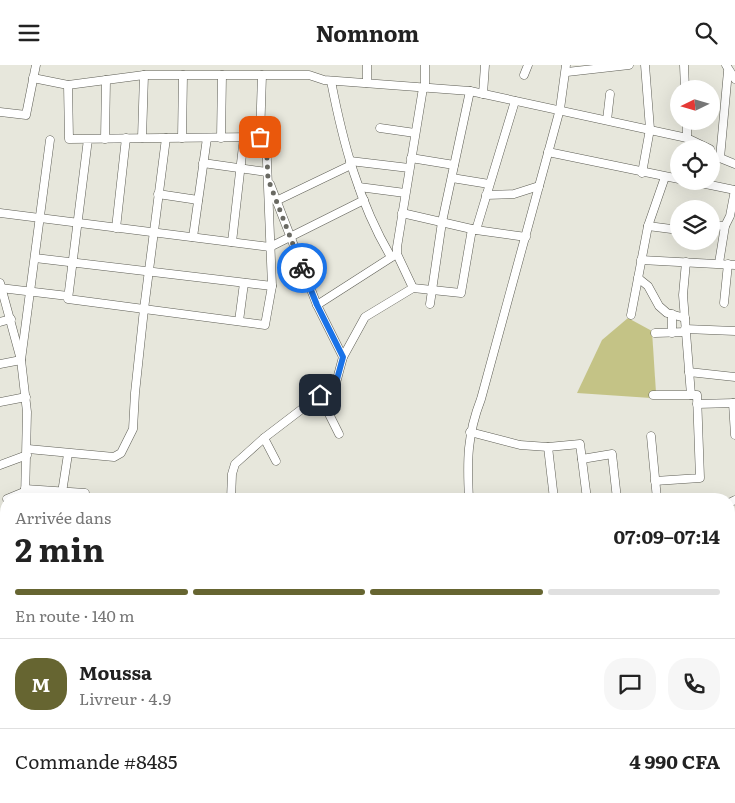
<!DOCTYPE html>
<html lang="fr">
<head>
<meta charset="utf-8">
<style>
  :root { --surface:#fff; --page:#f6f6f6; --text:#222; --muted:#767676; --line:#e0e0e0; --accent:#666531 }
  body { margin:0; font-family:Literata,serif; background:var(--page); color:var(--text); height:100vh; display:flex; flex-direction:column; font-size:19px; white-space:nowrap }
  * { box-sizing:border-box; margin:0 }
  p { font-size:16px; color:var(--muted) }
  .icon { flex:none; width:28px; height:28px; fill:none; stroke:currentColor; stroke-width:2; stroke-linecap:round; stroke-linejoin:round }
  .map { position:relative; flex:1; overflow:hidden }
  .sheet { position:absolute; left:0px; top:428px; width:735px; height:311px; display:flex; flex-direction:column; background:var(--surface); border-radius:20px 20px 0 0; box-shadow:0 5px 20px #0002 }
  .sheet>* { flex:none }
  .needle { width:32px; rotate:265deg }
  .fabs { position:absolute; left:670px; top:15px; display:grid; gap:10px }
  .fabs a { display:grid; place-items:center; width:50px; height:50px; border-radius:50%; background:var(--surface); box-shadow:0 5px 20px #0002; font-size:25px }
  .pin { position:absolute; display:grid; place-items:center; width:42px; height:42px; color:#fff; margin:-21px; border-radius:10px; box-shadow:0 2px 8px #0006 }
  .courier { position:absolute; display:grid; place-items:center; width:50px; height:50px; margin:-25px; border:4px solid #1a73e8; border-radius:50%; background:#fff; color:#222; box-shadow:0 1px 6px #0007 }
  .overview em { font-style:normal; font-weight:700 }
  .overview div { display:flex; flex-direction:column-reverse }
  .overview { display:flex; align-items:center; justify-content:space-between; height:85px; padding:0 15px }
  h1 { font-size:32px; font-weight:700; line-height:38px }
  .bar { display:grid; grid-template-columns:repeat(4,1fr); gap:8px 5px; align-content:center; height:60px; padding:0 15px }
  .bar i { height:6px; border-radius:4px; background:var(--line) }
  .bar .active { background:var(--accent) }
  .bar p { grid-column:span 4 }
  .line { display:flex; align-items:center; gap:12px; padding:0 15px; border-top:1px solid var(--line) }
  .line div { flex:1 }
  .round { display:grid; place-items:center; flex:none; width:52px; height:52px; border-radius:20px; background:var(--page) }
  header { display:flex; justify-content:space-between; align-items:center; height:65px; padding:0 15px; background:var(--surface); font-size:22px; font-weight:700 }
  .map>svg:first-child { display:block }
</style>
</head>
<body>
<header><svg class="icon" aria-label="menu" viewBox="0 0 24 24"><path d="M4 6h16M4 12h16M4 18h16"/></svg>Nomnom<svg class="icon" aria-label="search" viewBox="0 0 24 24"><circle cx="10" cy="10" r="6"/><path d="M15 15l6 6"/></svg></header>
<div class="map">
<svg width="735" height="738" viewBox="0 0 735 738">
  <rect width="100%" height="100%" fill="#e7e7dc"/>
  <polygon fill="#c4c386" points="628,253 652,266 656,328 651,333 577,328 602,275"/>
  <g fill="none" stroke-linecap="round" stroke-linejoin="round">
    <g stroke="#5d5d54" stroke-width="9">
      <g id="minor">
        <polyline points="684,0 685,24"/>
        <polyline points="726,0 735,14"/>
        <polyline points="728,6 720,93 735,99"/>
        <polyline points="567,7 629,0"/>
        <polyline points="524,10 528,0"/>
        <polyline points="33,13 68,20 144,10 309,10 324,15 470,26 687,73 710,84"/>
        <path d="M331 16C343 78 359 138 391 192"/>
        <polyline points="367,18 367,0"/>
        <polyline points="68,20 69,74 266,72 272,221 265,260 68,234 88,74"/>
        <polyline points="425,23 425,0"/>
        <polyline points="483,29 485,0"/>
        <polyline points="0,47 26,50 36,0"/>
        <polyline points="607,55 610,29"/>
        <polyline points="687,56 687,73"/>
        <polyline points="380,63 415,68"/>
        <polyline points="260,72 262,10"/>
        <polyline points="142,73 144,10"/>
        <polyline points="182,73 183,10"/>
        <polyline points="221,73 222,10"/>
        <polyline points="105,74 106,15"/>
        <polyline points="548,87 679,114"/>
        <polyline points="411,93 454,100"/>
        <polyline points="350,96 409,103"/>
        <polyline points="203,98 267,107"/>
        <polyline points="642,108 650,64 645,0"/>
        <polyline points="452,113 489,119"/>
        <polyline points="691,116 735,125"/>
        <polyline points="270,119 317,240 343,292"/>
        <polyline points="359,122 405,128"/>
        <polyline points="158,129 198,135"/>
        <polyline points="486,130 514,129 539,121"/>
        <polyline points="276,136 351,100"/>
        <polyline points="0,148 270,182 364,135"/>
        <polyline points="402,148 476,165 526,172"/>
        <polyline points="711,160 725,161 730,151 735,125"/>
        <polyline points="648,161 679,165"/>
        <polyline points="116,163 126,73"/>
        <polyline points="476,165 515,36"/>
        <polyline points="193,172 207,73"/>
        <polyline points="232,177 244,72"/>
        <polyline points="35,193 272,221"/>
        <polyline points="641,195 735,200"/>
        <polyline points="686,197 683,230 691,330"/>
        <polyline points="719,198 725,161"/>
        <polyline points="638,213 648,221 659,241 667,248 685,253"/>
        <polyline points="0,218 21,295 27,347 25,434"/>
        <polyline points="0,223 68,231"/>
        <polyline points="413,223 397,189 397,182 423,23"/>
        <polyline points="724,238 728,199"/>
        <polyline points="430,239 442,157 470,26"/>
        <polyline points="317,240 395,190"/>
        <polyline points="631,250 648,161 665,112"/>
        <polyline points="239,256 244,218"/>
        <polyline points="0,257 11,254"/>
        <polyline points="685,264 735,266"/>
        <polyline points="655,268 686,267"/>
        <polyline points="672,268 672,249"/>
        <polyline points="0,299 21,295 50,75"/>
        <polyline points="689,307 735,312"/>
        <polyline points="653,330 697,330 700,413 655,416"/>
        <polyline points="320,331 339,369"/>
        <polyline points="0,337 26,332"/>
        <polyline points="733,338 735,370"/>
        <polyline points="697,339 735,338"/>
        <polyline points="470,367 520,380 548,382 580,379 587,434"/>
        <polyline points="651,371 657,434"/>
        <polyline points="264,373 276,396"/>
        <polyline points="548,382 554,434"/>
        <polyline points="28,384 114,392 121,388 133,364 135,328 144,244 166,73"/>
        <polyline points="582,394 612,389 617,434"/>
        <polyline points="0,400 27,390"/>
        <polyline points="25,424 85,428"/>
        <polyline points="7,434 24,427"/>
        <polyline points="61,434 68,389"/>
        <polyline points="231,434 232,409 235,399 264,373 336,318 343,292 365,252 413,223 461,228 472,164"/>
        <path d="M469 434C467 396 467 370 481 334L560 44 566 0"/>
        <polyline points="729,438 735,435"/>
        <polyline points="729,466 735,484"/>
        <polyline points="0,486 6,477"/>
        <polyline points="729,540 735,539"/>
        <polyline points="0,547 6,552"/>
        <polyline points="729,577 735,577"/>
        <polyline points="0,593 6,641"/>
        <polyline points="729,646 735,646"/>
        <polyline points="0,649 6,648"/>
        <polyline points="729,706 731,738"/>
        <polyline points="0,724 6,726"/>
        <polyline points="26,732 45,738"/>
        <polyline points="85,732 91,738"/>
        <polyline points="166,732 167,738"/>
        <polyline points="203,732 205,738"/>
        <polyline points="317,732 317,738"/>
        <polyline points="439,732 439,738"/>
        <polyline points="479,732 480,738"/>
        <polyline points="568,732 569,738"/>
        <polyline points="601,732 602,738"/>
        <polyline points="631,732 632,738"/>
        <polyline points="680,732 681,738"/>
        <polyline points="705,732 711,736 735,738"/>
        <polyline points="94,738 121,733"/>
        <polyline points="152,738 152,732"/>
        <polyline points="345,738 346,738"/>
        <polyline points="374,738 374,732"/>
        <polyline points="526,738 529,732"/>
        <polyline points="688,738 694,732"/>
      </g>
    </g>
    <use href="#minor" stroke="#fff" stroke-width="8"/>
  </g>
  <g fill="none" stroke-linecap="round" stroke-linejoin="round">
    <polyline stroke="#696962" stroke-width="5" stroke-dasharray="0 9" points="260,72 266,72 268,114 302,203"/>
    <polyline stroke="#1a73e8" stroke-width="6" points="302,203 317,240 343,292 336,318 320,330"/>
  </g>
</svg>
<div class="fabs">
<a><svg class="needle" viewBox="-14 -14 28 28"><path d="M0-13l5 13h-10z" fill="#e53935"/><path d="M0 13l5-13h-10z" fill="#767676"/></svg></a>
<a><svg class="icon" aria-label="locate" viewBox="0 0 24 24"><circle cx="12" cy="12" r="6"/><path d="M12 2v4M12 18v4M2 12h4M18 12h4"/></svg></a>
<a><svg class="icon" aria-label="layers" viewBox="0 0 24 24"><path d="M12 4l9 5-9 5-9-5zM3 14l9 5 9-5"/></svg></a>
</div>
<div class="pin" style="left:260px;top:72px;background:#ea580c"><svg class="icon" aria-label="bag" viewBox="0 0 24 24"><path d="M5 8h14l-1 12H6zM9 8a3 3 0 0 1 6 0"/></svg></div>
<div class="pin" style="left:320px;top:330px;background:#1f2937"><svg class="icon" aria-label="home" viewBox="0 0 24 24"><path d="M3 11l9-7 9 7M6 9v11h12V9"/></svg></div>
<div class="courier" style="left:302px;top:203px"><svg class="icon" aria-label="bike" viewBox="0 0 24 24"><circle cx="6" cy="16" r="4"/><circle cx="18" cy="16" r="4"/><path d="M6 16l4-8h5l3 8M10 8l3 8H6M13 5h3"/></svg></div>
<section class="sheet">
<div class="overview"><div><h1>2 min</h1><p>Arrivée dans</p></div><em>07:09–07:14</em></div>
<div class="bar"><i class="active"></i><i class="active"></i><i class="active"></i><i></i><p>En route · 140 m</p></div>
<div class="line" style="height:90px"><b class="round" style="background:var(--accent);color:#fff">M</b><div><b>Moussa</b><p>Livreur · 4.9</p></div><a class="round"><svg class="icon" aria-label="chat" viewBox="0 0 24 24"><path d="M4 5h16v11H9l-5 4z"/></svg></a><a class="round"><svg class="icon" aria-label="phone" viewBox="0 0 24 24"><path d="M5 4h4l2 5-3 2q2 4 5 5l2-3 5 2v4C11 20 4 13 5 4z"/></svg></a></div>
<div class="line" style="height:65px"><div>Commande #8485</div><b>4 990 CFA</b></div>
</section>
</div>
</body>
</html>
